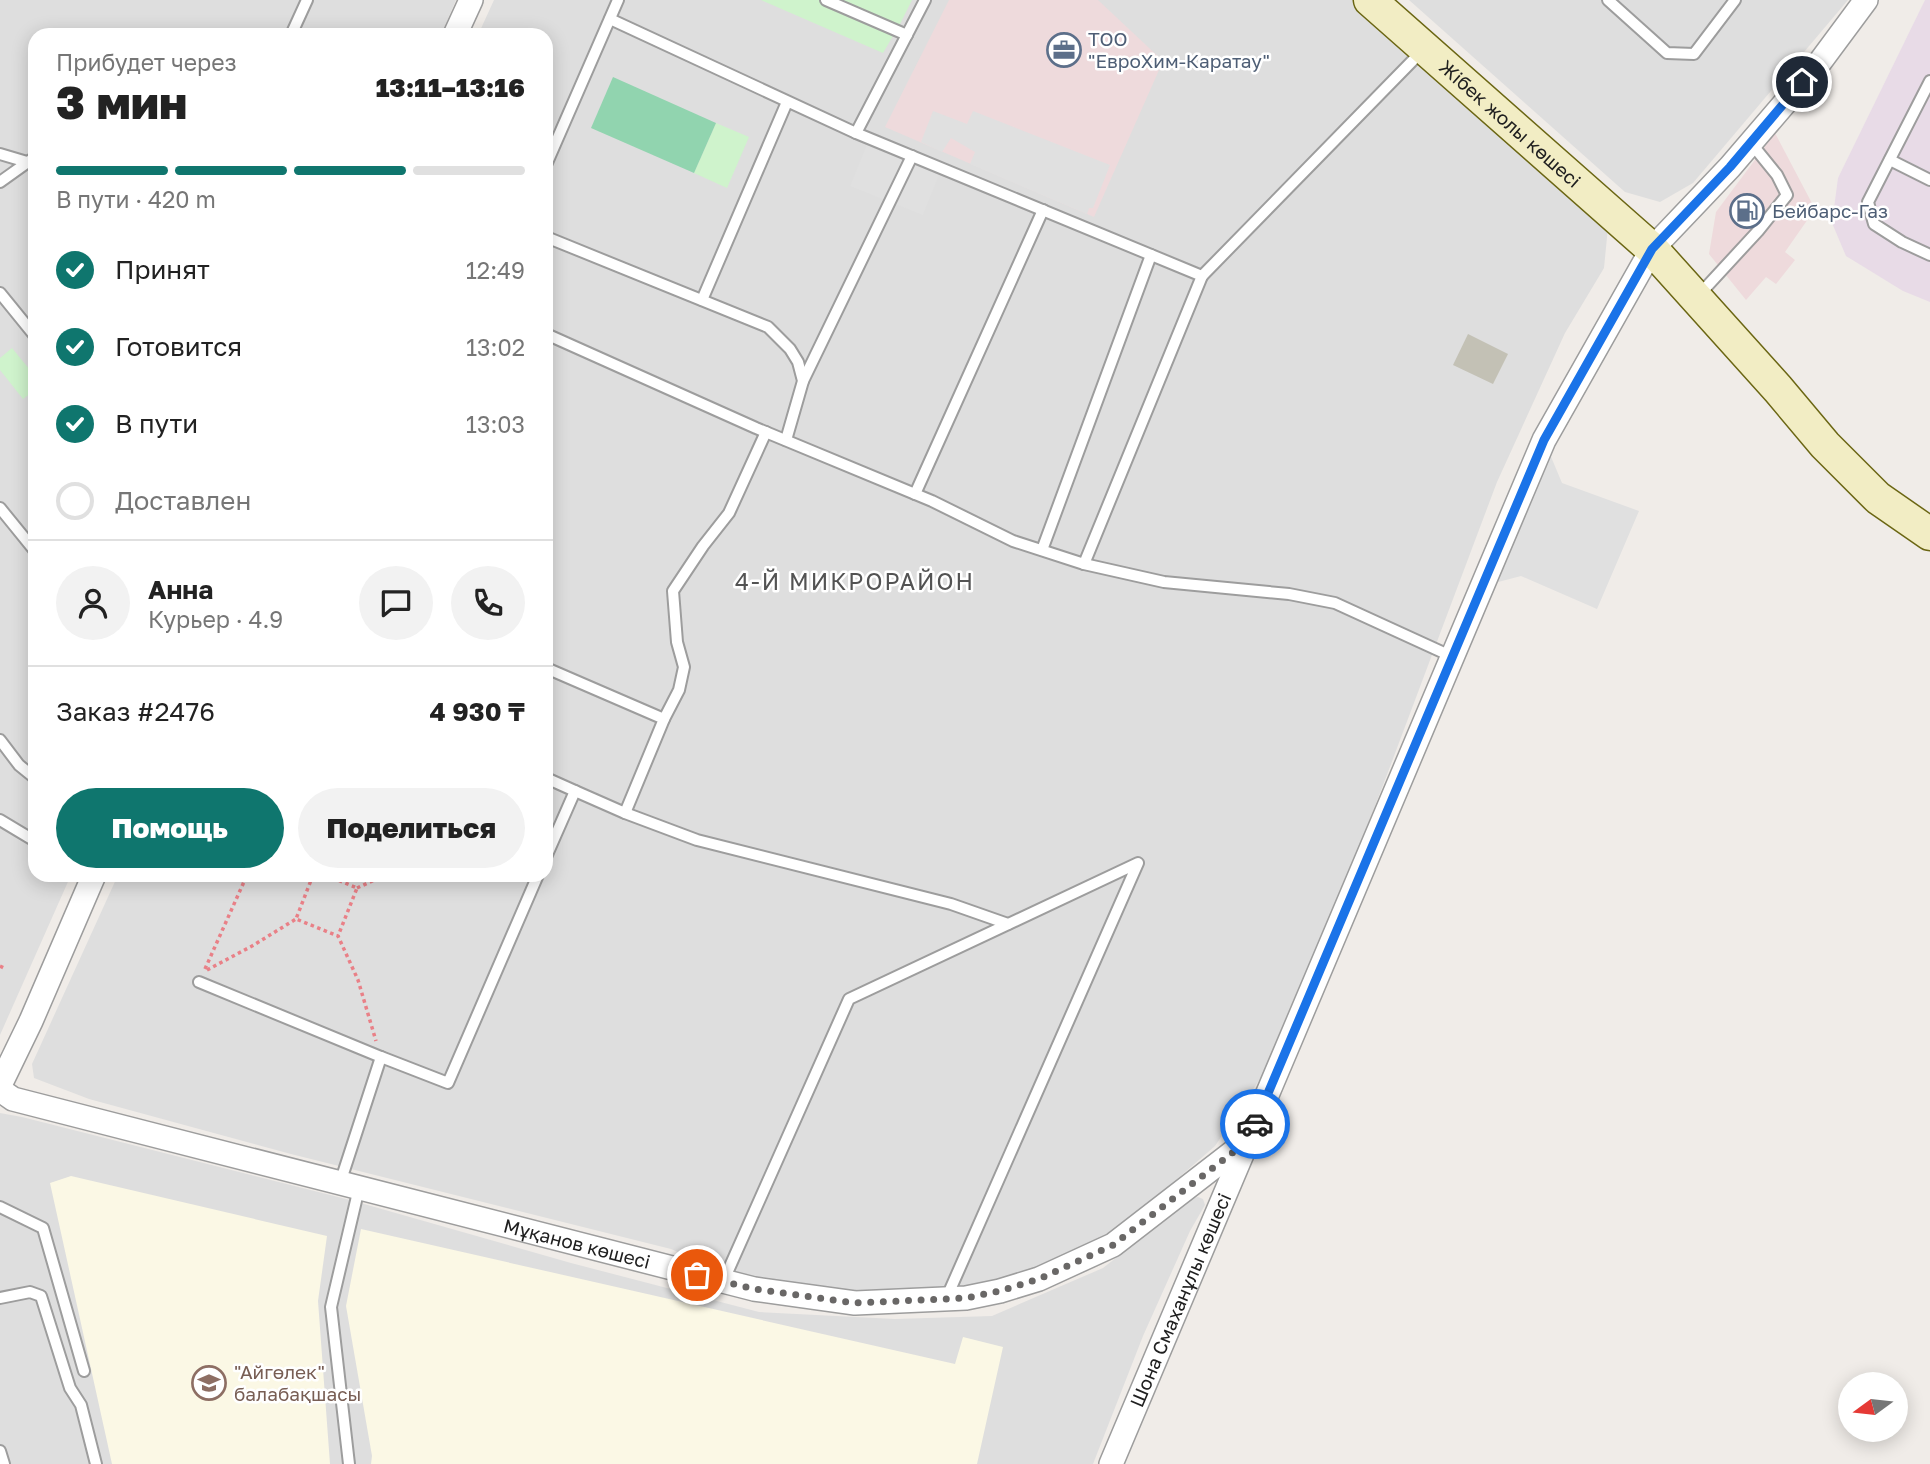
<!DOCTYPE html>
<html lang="ru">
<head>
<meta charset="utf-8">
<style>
  :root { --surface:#fff; --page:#f2f2f2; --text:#222; --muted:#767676; --line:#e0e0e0; --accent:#0f766e }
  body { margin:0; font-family:"Golos Text",sans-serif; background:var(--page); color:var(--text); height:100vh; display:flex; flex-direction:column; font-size:26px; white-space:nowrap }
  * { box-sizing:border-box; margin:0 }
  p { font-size:23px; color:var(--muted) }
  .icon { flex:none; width:38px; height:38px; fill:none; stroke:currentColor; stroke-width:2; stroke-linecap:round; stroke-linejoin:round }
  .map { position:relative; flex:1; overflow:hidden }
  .panel { position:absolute; left:28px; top:28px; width:525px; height:854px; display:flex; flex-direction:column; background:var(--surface); border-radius:21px; box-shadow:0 4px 18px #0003 }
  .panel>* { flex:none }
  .needle { width:46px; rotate:255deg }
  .tools { position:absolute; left:1838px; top:1372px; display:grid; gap:14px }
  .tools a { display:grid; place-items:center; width:70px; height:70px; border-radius:50%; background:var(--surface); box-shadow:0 4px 18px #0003; font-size:35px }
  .pin { position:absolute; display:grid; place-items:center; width:60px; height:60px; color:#fff; margin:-30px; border:4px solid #fff; border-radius:50%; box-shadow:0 2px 7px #0007 }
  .courier { position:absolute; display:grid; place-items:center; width:70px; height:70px; margin:-35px; border:5px solid #1a73e8; border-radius:50%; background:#fff; color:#222; box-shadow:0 2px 9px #0007 }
  .headline em { font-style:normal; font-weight:800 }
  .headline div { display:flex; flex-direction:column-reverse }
  .headline { display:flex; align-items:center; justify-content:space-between; height:119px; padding:0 28px }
  h1 { font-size:46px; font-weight:800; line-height:52px }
  .bar { display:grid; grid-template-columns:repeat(4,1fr); gap:10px 7px; align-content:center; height:84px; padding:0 28px }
  .bar i { height:9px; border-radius:5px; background:var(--line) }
  .bar .active { background:var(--accent) }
  .bar p { grid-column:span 4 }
  .line { display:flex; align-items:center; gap:18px; padding:0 28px; border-top:2px solid var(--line) }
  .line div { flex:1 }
  .round { display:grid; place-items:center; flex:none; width:74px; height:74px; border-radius:37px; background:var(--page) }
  ol { padding:0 28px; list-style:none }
  li { display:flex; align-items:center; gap:21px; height:77px }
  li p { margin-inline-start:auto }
  li .icon { padding:7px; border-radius:50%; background:var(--accent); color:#fff; stroke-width:4 }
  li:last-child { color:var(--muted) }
  li i { width:38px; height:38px; border:4px solid var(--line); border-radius:50% }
  .cta { display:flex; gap:14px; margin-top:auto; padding:14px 28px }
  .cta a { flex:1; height:80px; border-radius:42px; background:var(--accent); color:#fff; font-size:28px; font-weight:800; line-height:80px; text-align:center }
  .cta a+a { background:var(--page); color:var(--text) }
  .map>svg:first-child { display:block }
</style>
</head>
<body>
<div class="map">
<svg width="1930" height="1464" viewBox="0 0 1930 1464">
  <rect width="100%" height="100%" fill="#f0ece8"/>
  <g fill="#dedede">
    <polygon points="0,0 456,0 441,35 35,35 35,875 71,875 0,1035"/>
    <polygon points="494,0 1358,0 1608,227 1604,268 1565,333 1497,482 1388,772 1319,953 1266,1070 1215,1146 1168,1187 1119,1227 1068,1254 1015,1278 964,1288 853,1292 744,1280 671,1249 291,1154 89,1099 34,1078 32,1064 118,875 546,875 546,35 478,35"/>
    <polygon points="1409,0 1848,0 1693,183 1660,202 1625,192"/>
    <polygon points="0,1113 22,1117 350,1200 571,1263 759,1312 895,1319 992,1316 1103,1268 1193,1198 1198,1197 1203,1199 1205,1205 1190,1231 1143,1336 1093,1464 0,1464"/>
  </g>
  <g fill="#eedadc">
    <polygon points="949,0 1098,0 1163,61 1094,217 885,127"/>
    <polygon points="1775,133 1815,209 1785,252 1795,260 1776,284 1766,277 1746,300 1709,254 1716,212"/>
  </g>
  <polygon fill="#e8dbe7" points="1925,0 1930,0 1930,302 1903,291 1846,256 1832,223 1838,178"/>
  <g fill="#fbf8e5">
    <polygon points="71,1176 327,1236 318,1301 330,1464 112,1464 50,1183"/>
    <polygon points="361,1229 955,1364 963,1337 1003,1347 977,1464 371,1464 372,1456 346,1306"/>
  </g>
  <polygon fill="#c3c1b5" points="1468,334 1508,354 1493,384 1453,365"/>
  <g fill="#cff3cc">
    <polygon points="761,0 912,0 900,24 883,53"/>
    <polygon points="716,123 749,137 727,188 694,173"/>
    <polygon points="12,348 35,376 35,390 23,399 0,370 0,358"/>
  </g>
  <polygon fill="#91d4af" points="613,77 716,123 694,173 591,128"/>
  <g fill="#e0e0e0">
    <polygon points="933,111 967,124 973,111 1110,165 1093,208 1089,208 1087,214 970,164 975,152 951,138 942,152 921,142"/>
    <polygon points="869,139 942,168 923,215 850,186"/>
    <polygon points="1544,440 1562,483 1639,511 1597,609 1521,576 1483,586"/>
  </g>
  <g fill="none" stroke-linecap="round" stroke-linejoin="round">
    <g stroke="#9d9d9d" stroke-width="14">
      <g id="lane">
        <polyline points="826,0 907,35"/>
        <polyline points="1608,0 1667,53 1694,54 1735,0"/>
        <polyline points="610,19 856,133 925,0"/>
        <polyline points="291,35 307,0"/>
        <polyline points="1930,81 1868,202 1874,224 1902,242 1930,255"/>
        <polyline points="856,133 1202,276 1084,564"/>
        <polyline points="0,154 27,162"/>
        <polyline points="1890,160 1930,180"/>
        <polyline points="546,165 618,0"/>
        <polyline points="0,182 35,157"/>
        <polyline points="546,237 768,327 790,349 798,362 803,381 786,440"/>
        <polyline points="1202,276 1423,50"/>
        <polyline points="0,293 35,336"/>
        <polyline points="1698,296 1758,231 1787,195 1777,175 1751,143"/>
        <polyline points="702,300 787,102"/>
        <polyline points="546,334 756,428 932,501 1013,541 1084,564 1164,582 1289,594 1335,603 1453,657"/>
        <polyline points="803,381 912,156"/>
        <polyline points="915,494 1043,210"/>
        <polyline points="0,508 35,551"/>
        <polyline points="1042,550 1151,255"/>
        <polyline points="546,668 664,719 625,813 575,791"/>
        <polyline points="664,719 679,690 684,667 677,642 673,591 703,546 729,513 766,432"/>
        <polyline points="0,740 19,765 35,778"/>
        <polyline points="546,778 575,791 546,857"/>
        <polyline points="625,813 697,840 951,904 1008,924"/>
        <polyline points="0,820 35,841"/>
        <polyline points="199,982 381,1057"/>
        <polyline points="340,1183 381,1057 448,1083 538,875"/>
        <polyline points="0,1207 43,1228 84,1371"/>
        <polyline points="723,1282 849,999 1138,863 946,1299"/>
        <polyline points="0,1298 30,1292 41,1296 70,1388 81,1405 96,1464"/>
        <polyline points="0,1451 4,1464"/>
        <polyline points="349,1464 331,1307 359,1188"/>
      </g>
    </g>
    <g stroke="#9d9d9d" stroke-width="26">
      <g id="street">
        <polyline points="455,35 471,0"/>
        <polyline points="0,1085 31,1021 94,875"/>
        <path id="s1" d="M0 1090 13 1099 754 1289 855 1303 966 1298 1000 1291 1039 1279 1113 1245 1246 1142"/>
        <path id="s2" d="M1111 1464 1544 440 1652 249 1730 167 1820 62 1866 0"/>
      </g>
    </g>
    <g stroke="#6b6613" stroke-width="35">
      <g id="secondary">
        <path id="s3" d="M1370 0 1652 249 1778 389 1825 445 1878 498 1930 534"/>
      </g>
    </g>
    <g stroke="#e98087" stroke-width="3.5" stroke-dasharray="3.5 3.5" stroke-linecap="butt">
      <polyline points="313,875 296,919 338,936 358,980 376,1041"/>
      <polyline points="326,875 357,888 338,936"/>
      <polyline points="357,888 385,875"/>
      <polyline points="0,966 6,969"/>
      <polyline points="205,969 247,875"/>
      <polyline points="207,970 252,946 296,919"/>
    </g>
    <use href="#lane" stroke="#fff" stroke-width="10"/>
    <use href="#street" stroke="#fff" stroke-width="23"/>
    <use href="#secondary" stroke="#f2edc4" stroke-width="32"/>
  </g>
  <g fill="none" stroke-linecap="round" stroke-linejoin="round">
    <polyline stroke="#696766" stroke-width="7" stroke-dasharray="0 12.6" points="697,1275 754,1289 855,1303 966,1298 1000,1291 1039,1279 1113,1245 1249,1140 1255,1124"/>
    <polyline stroke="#1a73e8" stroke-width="9" points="1255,1124 1544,440 1652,249 1730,167 1802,82"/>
  </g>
  <defs>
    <g id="office-ring" transform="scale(1.75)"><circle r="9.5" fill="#fff" stroke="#5c6f8a" stroke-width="1.5"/><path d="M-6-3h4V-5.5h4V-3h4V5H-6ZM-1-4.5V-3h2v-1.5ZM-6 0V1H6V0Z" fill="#5c6f8a"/></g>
    <g id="fuel-ring" transform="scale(1.75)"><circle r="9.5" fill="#fff" stroke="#5c6f8a" stroke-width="1.5"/><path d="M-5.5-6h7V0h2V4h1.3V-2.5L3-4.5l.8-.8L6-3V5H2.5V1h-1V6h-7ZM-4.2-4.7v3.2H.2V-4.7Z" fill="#5c6f8a"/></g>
    <g id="school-ring" transform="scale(1.75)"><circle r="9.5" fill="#fff" stroke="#8d6e63" stroke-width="1.5"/><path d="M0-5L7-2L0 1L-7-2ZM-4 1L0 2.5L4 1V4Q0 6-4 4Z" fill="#8d6e63"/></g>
  </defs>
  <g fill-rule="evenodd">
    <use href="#office-ring" x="1064" y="50"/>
    <use href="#fuel-ring" x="1747" y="211"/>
    <use href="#school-ring" x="209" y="1383"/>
  </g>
  <g text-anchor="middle" stroke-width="5" stroke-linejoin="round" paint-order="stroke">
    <g font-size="19" fill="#4e5e75" stroke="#fff" text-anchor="start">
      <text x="1088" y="46">ТОО<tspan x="1088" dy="22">"ЕвроХим-Каратау"</tspan></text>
      <text x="1772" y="218">Бейбарс-Газ</text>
    </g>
    <g font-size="19" fill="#202020" stroke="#fff">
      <text dy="7" stroke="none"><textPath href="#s3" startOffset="187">Жібек жолы көшесі</textPath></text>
      <text dy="7" stroke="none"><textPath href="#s1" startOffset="598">Мұқанов көшесі</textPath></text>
      <text dy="7" stroke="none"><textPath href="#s2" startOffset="178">Шона Смаханұлы көшесі</textPath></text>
    </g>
    <g font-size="19" fill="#785e54" stroke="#fff" text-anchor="start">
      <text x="234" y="1379">"Айгөлек"<tspan x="234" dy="22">балабақшасы</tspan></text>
    </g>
    <g font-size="23" letter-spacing="2" fill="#535353" stroke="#fff">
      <text x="855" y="590">4-Й МИКРОРАЙОН</text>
    </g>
  </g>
</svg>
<div class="tools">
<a><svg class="needle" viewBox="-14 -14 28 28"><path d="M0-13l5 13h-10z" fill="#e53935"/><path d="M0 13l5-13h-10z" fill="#767676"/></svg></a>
</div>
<div class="pin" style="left:697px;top:1275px;background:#ea580c"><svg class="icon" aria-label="bag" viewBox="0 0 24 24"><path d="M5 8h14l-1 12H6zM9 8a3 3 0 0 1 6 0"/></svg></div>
<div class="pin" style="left:1802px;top:82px;background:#1f2937"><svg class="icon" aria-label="home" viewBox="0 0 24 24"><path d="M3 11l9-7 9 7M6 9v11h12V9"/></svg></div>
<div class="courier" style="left:1255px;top:1124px"><svg class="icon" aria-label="car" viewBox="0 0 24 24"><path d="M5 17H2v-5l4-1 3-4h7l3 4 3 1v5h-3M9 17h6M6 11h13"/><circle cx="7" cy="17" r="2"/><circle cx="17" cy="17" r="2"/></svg></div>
<section class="panel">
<div class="headline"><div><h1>3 мин</h1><p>Прибудет через</p></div><em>13:11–13:16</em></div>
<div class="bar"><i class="active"></i><i class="active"></i><i class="active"></i><i></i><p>В пути · 420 m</p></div>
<ol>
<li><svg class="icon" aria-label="check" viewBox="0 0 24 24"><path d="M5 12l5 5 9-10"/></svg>Принят<p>12:49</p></li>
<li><svg class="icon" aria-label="check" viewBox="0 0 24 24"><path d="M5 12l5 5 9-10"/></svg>Готовится<p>13:02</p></li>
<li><svg class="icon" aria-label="check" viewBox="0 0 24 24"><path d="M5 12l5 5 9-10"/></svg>В пути<p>13:03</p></li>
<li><i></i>Доставлен</li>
</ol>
<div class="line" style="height:126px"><a class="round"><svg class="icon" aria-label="person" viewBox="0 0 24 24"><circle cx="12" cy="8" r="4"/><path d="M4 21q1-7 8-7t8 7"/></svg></a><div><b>Анна</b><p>Курьер · 4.9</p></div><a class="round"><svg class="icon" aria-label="chat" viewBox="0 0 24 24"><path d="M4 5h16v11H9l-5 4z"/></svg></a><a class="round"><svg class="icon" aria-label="phone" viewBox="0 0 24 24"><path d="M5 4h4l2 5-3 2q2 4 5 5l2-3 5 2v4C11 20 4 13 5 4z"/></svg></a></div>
<div class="line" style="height:91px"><div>Заказ #2476</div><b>4 930 ₸</b></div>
<div class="cta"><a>Помощь</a><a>Поделиться</a></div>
</section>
</div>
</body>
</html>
